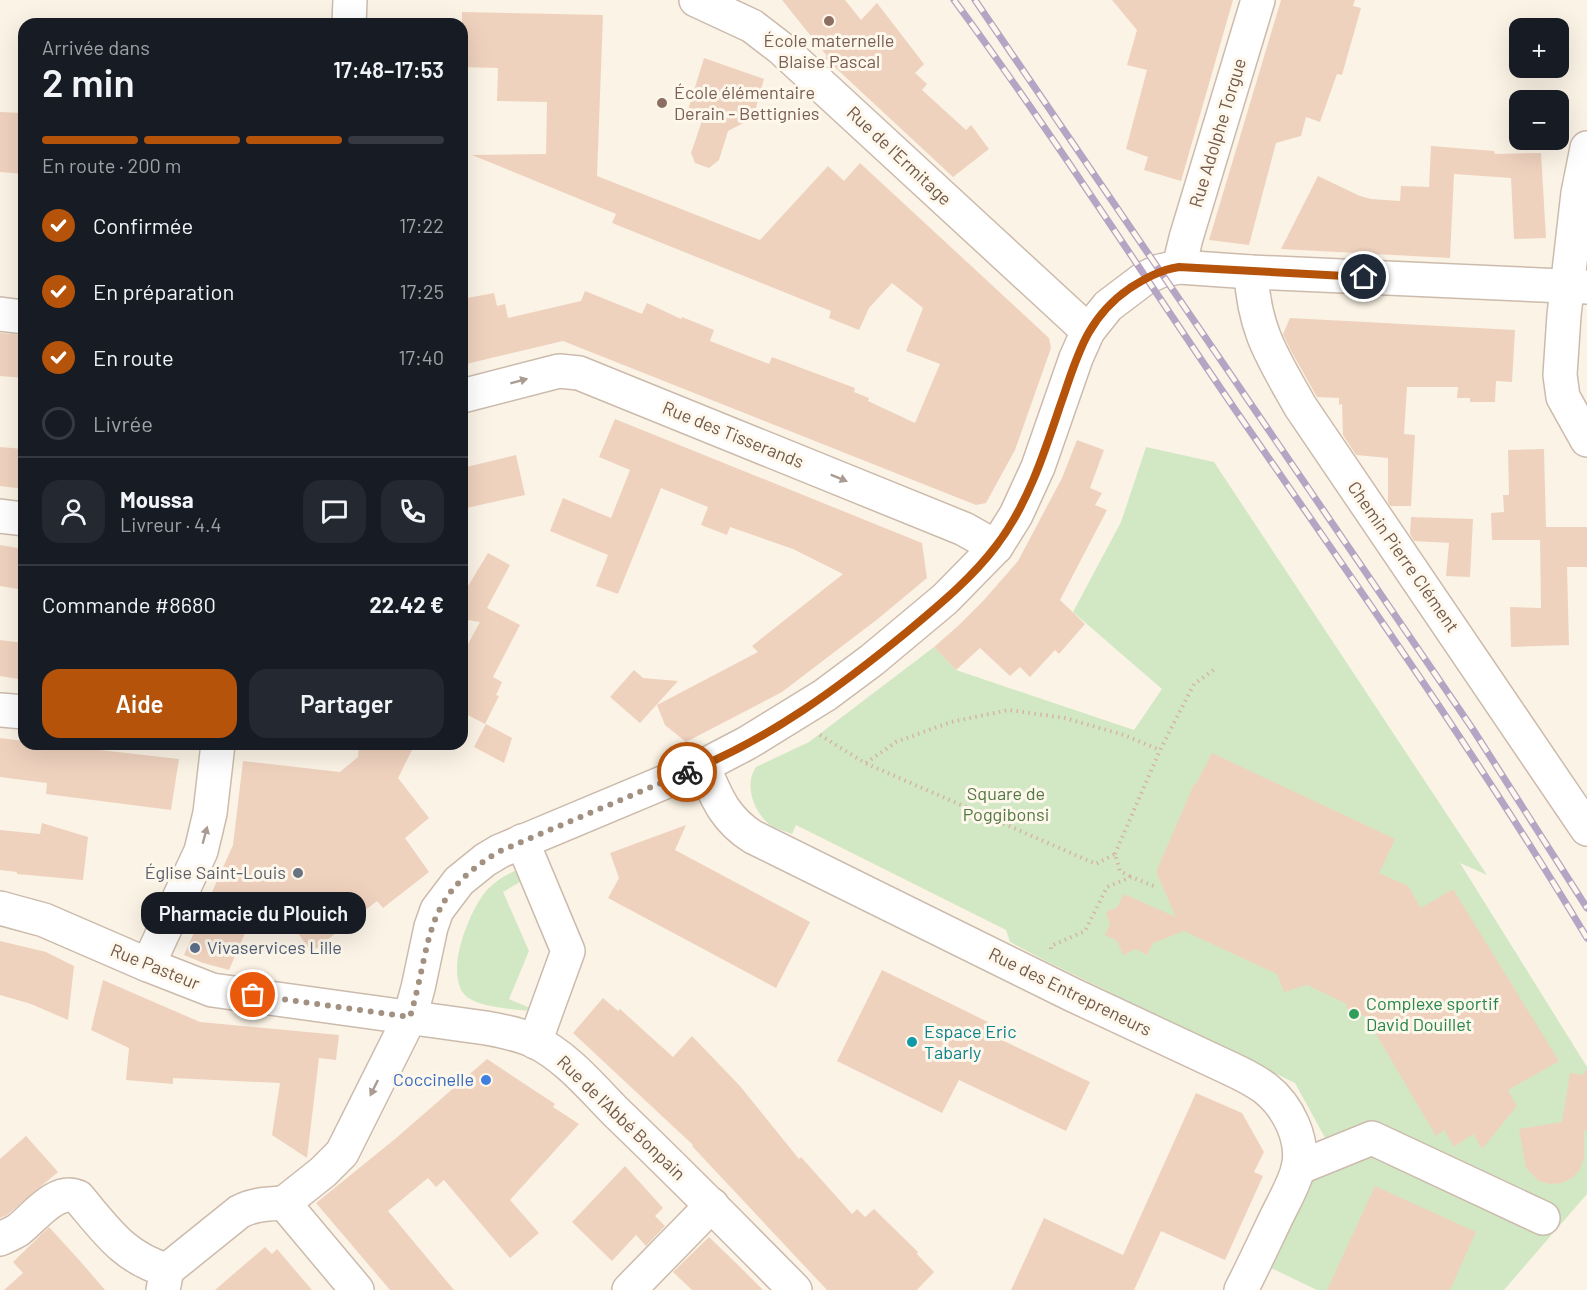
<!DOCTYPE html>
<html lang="fr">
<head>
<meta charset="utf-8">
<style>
  :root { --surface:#171b24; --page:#242831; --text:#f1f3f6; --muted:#9ea1a6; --line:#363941; --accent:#b45309 }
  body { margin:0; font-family:Barlow,sans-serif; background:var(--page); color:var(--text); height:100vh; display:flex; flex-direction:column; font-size:22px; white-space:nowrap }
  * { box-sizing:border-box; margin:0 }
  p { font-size:20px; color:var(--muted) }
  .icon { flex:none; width:33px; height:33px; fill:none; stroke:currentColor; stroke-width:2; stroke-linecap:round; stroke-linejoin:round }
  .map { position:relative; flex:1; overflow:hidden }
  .drawer { position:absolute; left:18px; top:18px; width:450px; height:732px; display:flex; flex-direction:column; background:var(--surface); border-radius:18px; box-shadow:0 6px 24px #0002 }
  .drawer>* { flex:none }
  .buttons { position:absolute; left:1509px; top:18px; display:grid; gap:12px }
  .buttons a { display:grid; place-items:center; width:60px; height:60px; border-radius:12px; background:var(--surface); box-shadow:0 6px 24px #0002; font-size:30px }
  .pin { position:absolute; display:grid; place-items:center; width:51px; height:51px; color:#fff; margin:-26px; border:3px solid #fff; border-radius:50%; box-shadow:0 2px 6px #0007 }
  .courier { position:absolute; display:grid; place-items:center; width:60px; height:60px; margin:-30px; border:4px solid #b45309; border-radius:50%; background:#fff; color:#222; box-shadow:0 2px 8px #0007 }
  .bubble { position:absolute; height:42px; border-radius:18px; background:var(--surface); box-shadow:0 6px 24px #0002; font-size:20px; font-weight:600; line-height:42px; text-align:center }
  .head em { font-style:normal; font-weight:600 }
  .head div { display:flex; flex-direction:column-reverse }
  .head { display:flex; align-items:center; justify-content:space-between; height:102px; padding:0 24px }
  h1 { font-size:39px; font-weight:600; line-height:45px }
  .bar { display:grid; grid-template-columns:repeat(4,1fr); gap:9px 6px; align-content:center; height:72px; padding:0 24px }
  .bar i { height:8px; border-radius:4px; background:var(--line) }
  .bar .selected { background:var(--accent) }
  .bar p { grid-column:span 4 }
  .line { display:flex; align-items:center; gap:15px; padding:0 24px; border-top:2px solid var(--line) }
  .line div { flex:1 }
  .round { display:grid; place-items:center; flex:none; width:63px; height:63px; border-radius:18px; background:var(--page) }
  ol { padding:0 24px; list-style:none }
  li { display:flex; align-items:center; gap:18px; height:66px }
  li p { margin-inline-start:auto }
  li .icon { padding:6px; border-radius:50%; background:var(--accent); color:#fff; stroke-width:4 }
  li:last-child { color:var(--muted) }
  li i { width:33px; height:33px; border:3px solid var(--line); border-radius:50% }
  .button { display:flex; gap:12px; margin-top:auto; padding:12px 24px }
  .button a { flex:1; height:69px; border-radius:18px; background:var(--accent); color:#fff; font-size:24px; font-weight:600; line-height:69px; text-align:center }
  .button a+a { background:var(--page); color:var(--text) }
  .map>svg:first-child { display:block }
</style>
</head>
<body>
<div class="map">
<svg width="1587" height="1290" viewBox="0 0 1587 1290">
  <rect width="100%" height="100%" fill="#fbf3e5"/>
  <g fill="#d2e8c4">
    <path d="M1146 447 1214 462 1487 875 1460 863 1587 1067V1194L1504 1290H1317L1269 1267 1329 1145 1295 1083 1046 961 1010 942 1006 930 796 825 792 834C785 831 775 829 769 824 753 811 744 784 756 767L809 742 934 647 956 670 1134 730 1162 689 1073 612 1121 522Z"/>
    <path d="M517 870 520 882 503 892 529 951 509 999 530 1008V1011C513 1009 474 1007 464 994 446 971 467 919 481 898 489 885 503 876 517 870Z"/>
  </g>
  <g fill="#efd2be">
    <polygon points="782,0 845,0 861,20 877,3 924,64 915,73 927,84 922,90 966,130 971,125 989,149 953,177 825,58 827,56"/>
    <polygon points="1112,0 1233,0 1181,181 1144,170 1148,157 1126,149 1147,70 1127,65 1137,30"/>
    <polygon points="1281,0 1355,0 1353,6 1361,8 1342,75 1337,74 1320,122 1306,117 1301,136 1276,143 1249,245 1209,240"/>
    <polygon points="462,12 603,15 597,176 760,240 828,166 844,181 860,163 1021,312 1049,338 1051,348 1015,450 986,503 976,505 563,341 462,365 462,299 494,293 497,306 505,304 508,318 581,301 585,291 642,314 647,303 681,319 682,317 714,330 710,341 769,364 772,357 855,388 854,392 869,398 868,401 915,423 940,364 906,351 923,308 892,283 869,308 859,330 829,318 831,311 612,223 616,214 472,155 546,154 547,102 497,101 498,68 462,67"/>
    <polygon points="704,58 764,79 753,118 728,131 719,160 709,168 695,163 691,153 704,115 688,110"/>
    <polygon points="0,112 24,113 24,174 0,172"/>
    <polygon points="1431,146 1494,151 1495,154 1541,153 1546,238 1514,239 1511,178 1454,174 1450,258 1281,249 1318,176 1360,196 1371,199 1400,201 1401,186 1429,187"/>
    <polygon points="1290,318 1515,330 1512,382 1496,381 1495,402 1470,402 1470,398 1457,398 1458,387 1407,387 1404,434 1415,435 1411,506 1390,506 1388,502 1388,458 1356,455 1343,435 1342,404 1339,405 1339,398 1317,397 1290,349 1283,334"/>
    <polygon points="0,333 24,335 24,378 0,376"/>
    <polygon points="615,419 922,543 927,578 879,618 782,692 686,742 665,725 657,705 758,652 752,646 843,574 793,549 730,527 727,535 701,525 708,507 661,488 618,594 596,586 608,555 550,531 563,498 611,518 630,470 599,457"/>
    <polygon points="1077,440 1104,450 1090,488 1102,493 1095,505 1107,510 1060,600 1085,624 1059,654 1055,650 1030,677 1020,667 1010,676 980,648 956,670 934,647 958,626 984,600 1018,561 1062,478"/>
    <polygon points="0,447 24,449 24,489 0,486"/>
    <polygon points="1544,449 1546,527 1587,527 1587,567 1567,567 1569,645 1511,647 1510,607 1541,608 1540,540 1492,540 1491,513 1504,512 1503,495 1509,495 1508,450"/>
    <polygon points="516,455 525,495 462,509 462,468"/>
    <polygon points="1411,517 1473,519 1470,577 1446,576 1449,543 1414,541 1410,534"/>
    <polygon points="0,545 24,549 24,590 0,586"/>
    <polygon points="488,553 510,565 487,608 520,625 493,677 502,682 496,695 499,696 485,724 462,712 462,655 480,622 462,619 462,596"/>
    <polygon points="0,640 24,643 24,680 0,676"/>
    <polygon points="634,670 643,678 678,681 640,723 610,697"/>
    <polygon points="486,724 512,738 504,763 474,747"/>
    <polygon points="0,738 24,741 24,744 73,744 73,747 179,759 171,810 46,794 47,783 0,777"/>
    <polygon points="359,744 415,744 398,778 429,818 405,838 429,872 383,908 377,901 313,951 311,948 309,949 289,920 287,921 263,892 229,970 203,963 184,955 233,845 243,761 340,772 358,757"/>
    <polygon points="1212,753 1395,839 1379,873 1408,886 1421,908 1453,889 1559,1061 1508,1090 1517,1106 1482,1149 1473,1134 1454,1147 1444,1130 1436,1136 1366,1017 1346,1008 1347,1004 1307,985 1284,992 1277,974 1184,931 1153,943 1147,955 1136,949 1123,955 1117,941 1105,935 1110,924 1106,912 1117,907 1124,894 1176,917 1156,872 1194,784 1196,784"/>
    <polygon points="42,823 88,837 83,880 17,874 17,872 0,870 0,830 40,834"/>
    <polygon points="686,825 675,850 810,922 776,988 608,898 619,878 610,853"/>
    <polygon points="0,941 46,952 74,966 68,1020 31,1004 0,995"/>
    <polygon points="882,970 988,1022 983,1031 1090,1082 1066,1131 959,1080 942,1113 837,1061"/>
    <polygon points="103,980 200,1022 339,1035 336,1060 319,1058 307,1158 272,1135 280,1083 173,1078 173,1084 126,1080 129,1048 91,1030"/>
    <polygon points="603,998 618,1011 620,1009 673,1057 692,1036 740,1086 799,1159 801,1157 852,1214 857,1209 865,1217 874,1209 918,1252 917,1254 934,1272 917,1290 827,1290 706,1161 692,1146 693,1145 573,1033"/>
    <polygon points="487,1059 555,1104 553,1107 579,1124 510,1200 539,1233 510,1258 444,1180 436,1187 428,1178 388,1211 454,1290 390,1290 316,1203 395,1139"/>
    <polygon points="1587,1068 1587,1131 1584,1131 1584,1157 1580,1169 1572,1178 1562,1183 1550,1184 1539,1181 1526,1168 1519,1129 1562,1122 1570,1073 1583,1075"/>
    <polygon points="1196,1093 1242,1113 1264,1152 1254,1172 1263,1176 1225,1260 1161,1231 1134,1290 1011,1290 1044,1218 1123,1255"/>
    <polygon points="26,1136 58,1172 7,1215 0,1218 0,1159"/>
    <polygon points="625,1166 663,1208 655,1216 665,1226 646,1246 636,1235 612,1261 572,1222"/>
    <polygon points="1375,1186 1476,1232 1450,1290 1327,1290"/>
    <polygon points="49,1227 80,1261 105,1290 4,1290 23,1273 13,1262"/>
    <polygon points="709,1237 739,1266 763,1290 692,1290 673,1272"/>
    <polygon points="265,1247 272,1254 277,1249 312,1290 215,1290"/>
  </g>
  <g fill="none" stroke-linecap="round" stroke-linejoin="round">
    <g stroke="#ccbbac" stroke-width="36">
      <g id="minor">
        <polyline points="696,0 752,26 782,49 1088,331"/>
        <polyline points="349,24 350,0"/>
        <polyline points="1587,148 1578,193 1564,315 1560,375 1563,397 1587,440"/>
        <polyline points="1179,267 1186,238 1258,0"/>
        <path d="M1251 272C1254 330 1272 356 1300 406L1587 829"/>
        <polyline points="0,314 24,317"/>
        <polyline points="462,396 559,371 579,373 964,529 996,547"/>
        <polyline points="0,516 24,519"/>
        <polyline points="0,710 24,712"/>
        <path d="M703 766C716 796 724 819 753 837L1073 995 1229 1068C1242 1074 1254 1080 1265 1088 1288 1106 1305 1140 1298 1169 1293 1187 1283 1203 1275 1220 1264 1243 1253 1267 1241 1290"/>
        <polyline points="522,841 568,951 535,1042"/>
        <path d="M0 908 44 920 148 965 212 990 486 1028C502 1031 519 1034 534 1041 566 1056 592 1088 617 1113 677 1171 736 1230 795 1290"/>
        <polyline points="148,965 201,851 210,813 218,744"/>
        <polyline points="1298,1168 1372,1138 1543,1218"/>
        <polyline points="284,1203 323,1172 342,1153 410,1017 418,988 431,927 437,910 459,881 485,860 500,851 703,766 747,743 825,695 872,660 945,599 996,547 1016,515 1038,467 1076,358 1088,331 1108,306 1145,278 1160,271 1179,267 1251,272 1587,287"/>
        <polyline points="284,1203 357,1290"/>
        <path d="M0 1239C6 1236 12 1234 18 1230 34 1218 56 1187 78 1197 106 1230 124 1258 167 1270"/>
        <path d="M163 1290 167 1270 239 1212C254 1204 267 1204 284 1203"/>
        <polyline points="629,1290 712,1205"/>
      </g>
    </g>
    <g stroke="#d4b6a1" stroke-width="4" stroke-dasharray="1.5 4.5" stroke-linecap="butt">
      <polyline points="820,735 865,763 1096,864 1115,854 1120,871 1131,877"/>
      <polyline points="866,763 896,742 951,722 1009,710 1065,718 1124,735 1160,750"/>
      <polyline points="1115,854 1160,750 1194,684 1215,669"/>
      <polyline points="1051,949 1051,946 1085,931 1107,887 1131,877 1154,886"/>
    </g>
    <use href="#minor" stroke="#fff" stroke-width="33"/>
    <g stroke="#b6a4c4" stroke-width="7">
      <g id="rail">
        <path d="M954 0C1052 133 1141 272 1234 408 1355 583 1478 756 1587 938"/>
        <polyline points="975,0 1472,728 1587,908"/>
      </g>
    </g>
    <use href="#rail" stroke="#fef7eb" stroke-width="4.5" stroke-dasharray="14" stroke-linecap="butt"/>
  </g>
  <defs><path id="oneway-solid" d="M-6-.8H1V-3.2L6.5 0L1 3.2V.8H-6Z" transform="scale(1.5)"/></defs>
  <g fill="#aa9c93">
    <use href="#oneway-solid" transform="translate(519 381) rotate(-15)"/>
    <use href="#oneway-solid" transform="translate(839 478) rotate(22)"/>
    <use href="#oneway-solid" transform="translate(205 835) rotate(-75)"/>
    <use href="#oneway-solid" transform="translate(374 1088) rotate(116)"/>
  </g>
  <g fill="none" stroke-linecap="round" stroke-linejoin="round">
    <path stroke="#a29081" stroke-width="6" stroke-dasharray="0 10.8" d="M253 995 410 1017C433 939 421 898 500 851L687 772"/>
    <path stroke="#b45309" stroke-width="8" d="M687 772C769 740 841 686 908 631 939 605 972 578 996 546 1027 506 1044 454 1060 406 1077 358 1085 319 1130 288 1146 278 1160 270 1179 267L1364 277"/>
  </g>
  <g fill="#8d6e63" stroke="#fef7eb" stroke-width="2">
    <circle cx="829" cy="21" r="6"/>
    <circle cx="662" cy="103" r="6"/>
  </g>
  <circle fill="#6b7280" stroke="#fef7eb" stroke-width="2" cx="298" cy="873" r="6"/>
  <circle fill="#5c6f8a" stroke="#fef7eb" stroke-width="2" cx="195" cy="948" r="6"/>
  <circle fill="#2e9e5b" stroke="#fef7eb" stroke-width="2" cx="1354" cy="1014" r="6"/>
  <circle fill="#0f9aa8" stroke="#fef7eb" stroke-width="2" cx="912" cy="1042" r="6"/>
  <circle fill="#3f7fe0" stroke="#fef7eb" stroke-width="2" cx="486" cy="1080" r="6"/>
  <g text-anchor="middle" stroke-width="6" stroke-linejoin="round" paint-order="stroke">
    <g font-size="18" fill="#785e54" stroke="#fef7eb">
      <text x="829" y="47">École maternelle<tspan x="829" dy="21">Blaise Pascal</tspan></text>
      <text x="674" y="99" text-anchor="start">École élémentaire<tspan x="674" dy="21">Derain - Bettignies</tspan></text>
    </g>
    <g font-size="18" fill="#725a4b" stroke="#fef7eb">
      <text transform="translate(1218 133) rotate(-73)" y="6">Rue Adolphe Torgue</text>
      <text transform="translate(899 156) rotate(43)" y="6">Rue de l'Ermitage</text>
      <text transform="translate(733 435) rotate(22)" y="6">Rue des Tisserands</text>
      <text transform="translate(1403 557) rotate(55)" y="6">Chemin Pierre Clément</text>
      <text transform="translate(155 967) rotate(22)" y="6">Rue Pasteur</text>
      <text transform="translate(1070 992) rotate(26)" y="6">Rue des Entrepreneurs</text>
      <text transform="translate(621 1118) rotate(44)" y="6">Rue de l'Abbé Bonpain</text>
    </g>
    <g font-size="18" fill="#527844" stroke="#fef7eb">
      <text x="1006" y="800">Square de<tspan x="1006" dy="21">Poggibonsi</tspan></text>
    </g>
    <g font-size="18" fill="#5b616d" stroke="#fef7eb" text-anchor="end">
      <text x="286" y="879">Église Saint-Louis</text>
    </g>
    <g font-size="18" fill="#4e5e75" stroke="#fef7eb" text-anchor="start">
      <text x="207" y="954">Vivaservices Lille</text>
    </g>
    <g font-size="18" fill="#27864d" stroke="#fef7eb" text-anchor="start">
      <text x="1366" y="1010">Complexe sportif<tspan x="1366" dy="21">David Douillet</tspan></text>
    </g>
    <g font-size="18" fill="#0d838f" stroke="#fef7eb" text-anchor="start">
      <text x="924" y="1038">Espace Eric<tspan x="924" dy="21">Tabarly</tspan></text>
    </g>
    <g font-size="18" fill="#366cbe" stroke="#fef7eb" text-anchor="end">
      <text x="474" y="1086">Coccinelle</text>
    </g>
  </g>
</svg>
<div class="buttons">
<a>+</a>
<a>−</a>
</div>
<div class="pin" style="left:253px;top:995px;background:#ea580c"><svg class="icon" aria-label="bag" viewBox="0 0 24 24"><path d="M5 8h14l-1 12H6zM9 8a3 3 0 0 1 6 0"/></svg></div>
<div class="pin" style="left:1364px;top:277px;background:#1f2937"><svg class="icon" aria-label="home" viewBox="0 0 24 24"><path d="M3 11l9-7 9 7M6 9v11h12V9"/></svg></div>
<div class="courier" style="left:687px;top:772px"><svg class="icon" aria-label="bike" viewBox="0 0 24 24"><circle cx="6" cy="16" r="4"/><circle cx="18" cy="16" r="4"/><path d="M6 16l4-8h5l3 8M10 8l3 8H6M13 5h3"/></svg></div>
<div class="bubble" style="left:141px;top:892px;width:225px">Pharmacie du Plouich</div>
<section class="drawer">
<div class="head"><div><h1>2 min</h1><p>Arrivée dans</p></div><em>17:48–17:53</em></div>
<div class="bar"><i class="selected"></i><i class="selected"></i><i class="selected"></i><i></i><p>En route · 200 m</p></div>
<ol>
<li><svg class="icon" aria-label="check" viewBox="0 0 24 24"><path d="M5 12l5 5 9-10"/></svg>Confirmée<p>17:22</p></li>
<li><svg class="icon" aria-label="check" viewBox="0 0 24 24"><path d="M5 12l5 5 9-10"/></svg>En préparation<p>17:25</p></li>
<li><svg class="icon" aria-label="check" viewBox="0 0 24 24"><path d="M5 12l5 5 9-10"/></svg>En route<p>17:40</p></li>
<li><i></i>Livrée</li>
</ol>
<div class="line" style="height:108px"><a class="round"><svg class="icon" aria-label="person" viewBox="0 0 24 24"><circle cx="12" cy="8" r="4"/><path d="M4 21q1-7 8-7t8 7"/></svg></a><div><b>Moussa</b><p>Livreur · 4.4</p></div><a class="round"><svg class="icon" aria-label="chat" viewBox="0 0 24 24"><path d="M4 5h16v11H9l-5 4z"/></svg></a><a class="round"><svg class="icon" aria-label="phone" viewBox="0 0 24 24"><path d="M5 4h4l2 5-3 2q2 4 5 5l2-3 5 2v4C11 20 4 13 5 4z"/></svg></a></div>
<div class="line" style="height:78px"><div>Commande #8680</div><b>22.42 €</b></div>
<div class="button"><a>Aide</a><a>Partager</a></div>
</section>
</div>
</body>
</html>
